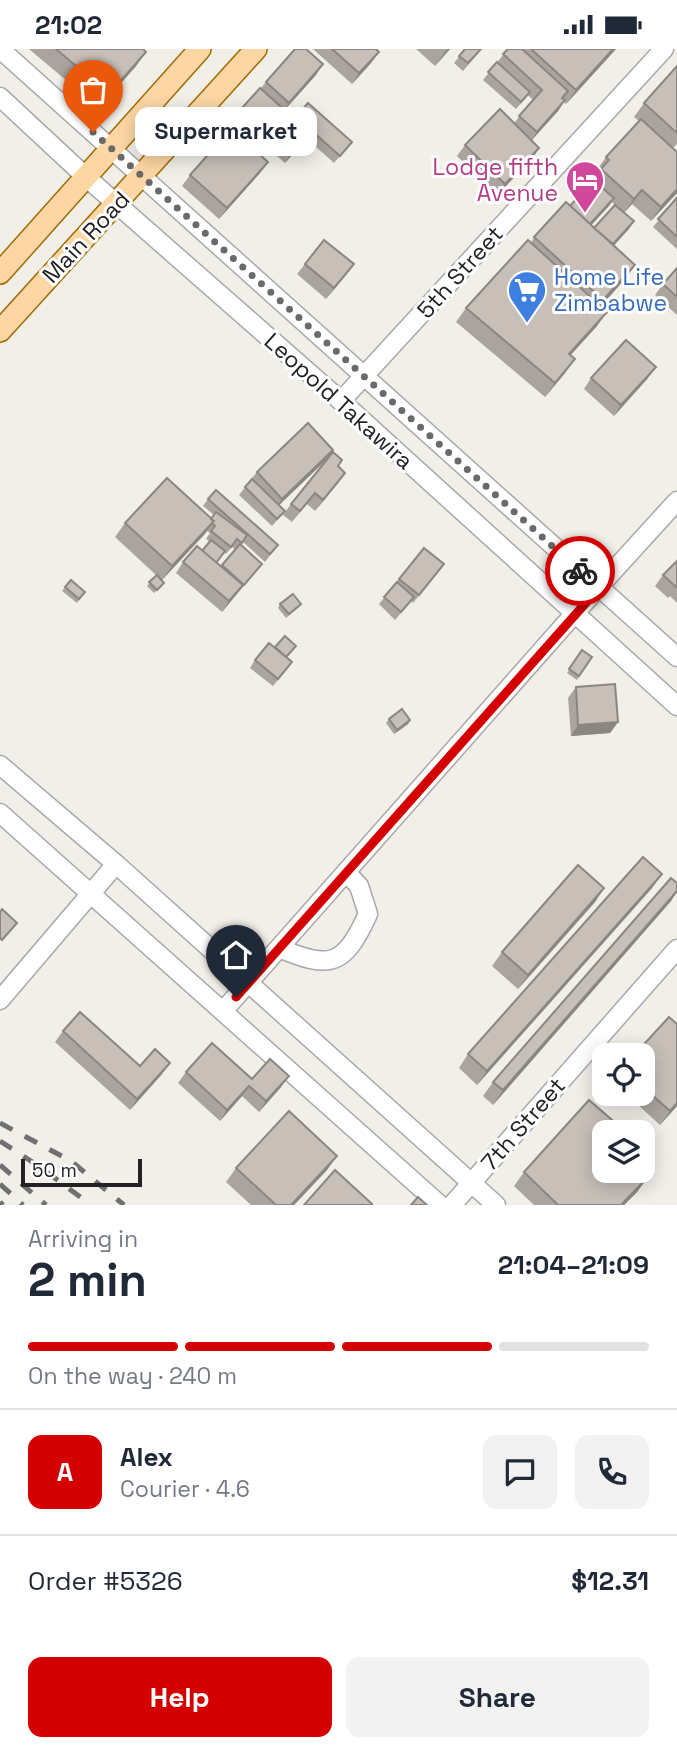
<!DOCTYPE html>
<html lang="en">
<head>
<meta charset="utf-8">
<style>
  :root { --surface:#fff; --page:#f2f2f3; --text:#1f2937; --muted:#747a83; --line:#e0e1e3; --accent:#d40000 }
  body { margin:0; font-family:"Space Grotesk",sans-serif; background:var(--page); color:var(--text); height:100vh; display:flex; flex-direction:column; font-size:26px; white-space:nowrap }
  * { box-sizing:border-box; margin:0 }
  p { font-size:23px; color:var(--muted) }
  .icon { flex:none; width:38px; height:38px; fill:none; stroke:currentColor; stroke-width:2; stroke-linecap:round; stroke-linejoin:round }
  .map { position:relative; height:1156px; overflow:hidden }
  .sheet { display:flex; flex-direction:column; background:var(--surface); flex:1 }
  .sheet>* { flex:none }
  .buttons { position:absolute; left:592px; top:994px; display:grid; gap:14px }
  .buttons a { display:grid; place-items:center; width:63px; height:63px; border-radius:14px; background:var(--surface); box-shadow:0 4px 18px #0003; font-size:35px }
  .scale { position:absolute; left:21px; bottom:18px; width:121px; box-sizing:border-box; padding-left:7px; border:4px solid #222; border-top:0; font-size:19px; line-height:24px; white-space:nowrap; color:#222; -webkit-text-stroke:5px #fff; paint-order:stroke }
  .pin { position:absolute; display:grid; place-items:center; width:60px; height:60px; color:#fff; margin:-72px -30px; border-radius:50% 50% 50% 0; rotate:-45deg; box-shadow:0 0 7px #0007 }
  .pin .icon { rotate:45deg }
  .courier { position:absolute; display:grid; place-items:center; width:70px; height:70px; margin:-35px; border:5px solid #d40000; border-radius:50%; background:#fff; color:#222; box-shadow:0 2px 9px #0007 }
  .bubble { position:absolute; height:49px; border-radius:14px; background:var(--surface); box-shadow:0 4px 18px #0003; font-size:23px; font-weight:700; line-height:49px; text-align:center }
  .summary em { font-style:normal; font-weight:700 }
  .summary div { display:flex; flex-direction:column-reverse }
  .summary { display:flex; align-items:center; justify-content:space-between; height:119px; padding:0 28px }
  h1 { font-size:46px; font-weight:700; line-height:52px }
  .bar { display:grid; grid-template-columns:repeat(4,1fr); gap:10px 7px; align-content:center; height:84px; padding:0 28px }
  .bar i { height:9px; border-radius:5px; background:var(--line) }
  .bar .active { background:var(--accent) }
  .bar p { grid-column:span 4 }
  .line { display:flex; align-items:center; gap:18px; padding:0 28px; border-top:2px solid var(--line) }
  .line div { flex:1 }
  .round { display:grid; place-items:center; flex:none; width:74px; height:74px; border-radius:14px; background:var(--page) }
  .button { display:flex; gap:14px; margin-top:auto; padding:14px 28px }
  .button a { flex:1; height:80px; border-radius:14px; background:var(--accent); color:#fff; font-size:28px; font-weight:700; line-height:80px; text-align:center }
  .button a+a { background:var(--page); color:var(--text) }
  .status { display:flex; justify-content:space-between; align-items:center; height:49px; padding:0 35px; background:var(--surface); direction:ltr }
  .status svg { height:19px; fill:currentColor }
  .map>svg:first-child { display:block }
</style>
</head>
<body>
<div class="status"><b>21:02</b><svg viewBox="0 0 49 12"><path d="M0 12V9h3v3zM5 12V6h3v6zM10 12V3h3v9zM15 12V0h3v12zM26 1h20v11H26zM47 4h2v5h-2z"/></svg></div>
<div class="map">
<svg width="677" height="1156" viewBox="0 0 677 1156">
  <rect width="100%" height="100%" fill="#f2efe9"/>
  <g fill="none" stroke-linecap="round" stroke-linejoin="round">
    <g stroke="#a9a9a9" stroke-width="21">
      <g id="minor">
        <polyline points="0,0 677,608"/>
        <polyline points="0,48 86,128 341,352 677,657"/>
        <polyline points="341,352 664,0"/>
        <polyline points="0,716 116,815 496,1156"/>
        <polyline points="0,764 440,1156"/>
        <path d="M279 899C331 921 344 917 368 865L359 837 346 823"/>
        <polyline points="0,951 116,815"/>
        <polyline points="224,961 575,564 677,452"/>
        <polyline points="452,1156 677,900"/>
      </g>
    </g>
    <g stroke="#a06b00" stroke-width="24">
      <g id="major">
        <polyline points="0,224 200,0"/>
        <polyline points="0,282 256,0"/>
      </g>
    </g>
    <use href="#minor" stroke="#fff" stroke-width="18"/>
    <use href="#major" stroke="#fcd6a4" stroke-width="21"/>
    <g stroke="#707070" stroke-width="5" stroke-dasharray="14 14" stroke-linecap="butt">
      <polyline points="0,1074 71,1112 124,1156"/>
      <polyline points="0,1092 40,1118 91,1156"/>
      <polyline points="0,1116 46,1156"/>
      <polyline points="0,1135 23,1156"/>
      <polyline points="0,1153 3,1156"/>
    </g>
  </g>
  <g fill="#aba49e" fill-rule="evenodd">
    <polygon points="29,0 143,0 136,17 99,59"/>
    <polygon points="313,0 376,0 379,3 371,14 352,35"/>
    <polygon points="416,0 450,0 435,17"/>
    <polygon points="465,0 482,0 463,22 454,14"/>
    <polygon points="506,0 616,0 566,55 564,53 558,62 532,91 539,99 532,110 497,146 457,107 465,96 514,74 533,51 528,46 516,60 483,31 507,1"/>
    <path d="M677 17V95L673 99 677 103V144L651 172 632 155 624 164 634 172 614 196 625 230 601 257 597 277 570 306 565 324 545 348 456 273 466 259 531 194 534 188 570 157 594 131 598 125 596 122 606 108 639 72 634 68 644 54ZM612 153 615 156 594 179 591 176Z"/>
    <polygon points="316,26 284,61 294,70 308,54 352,93 334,114 306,89 285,114 234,70 242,59 260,40 266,33"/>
    <polygon points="260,124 219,170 182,137 190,126"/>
    <polygon points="677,146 677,200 653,178 673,154 672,153"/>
    <polygon points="305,215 354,215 326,250 297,225"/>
    <polygon points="677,219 677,266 655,246 663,235"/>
    <polygon points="591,329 648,329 614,367 584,340"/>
    <polygon points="333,401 325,412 279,456 285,462 272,477 239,446 257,423"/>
    <polygon points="338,418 338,434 315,462 307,455 292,473 283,466 291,455"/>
    <path d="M208 450 278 496 265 513 243 493 241 495 262 515 222 563 176 524 183 513 202 502 209 492 206 490 210 484 207 482 162 531 164 534 154 544 147 537 156 526 115 488 125 474 211 470 214 466 203 457ZM232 498 236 501 221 518 216 514 224 504 226 505Z"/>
    <polygon points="677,512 677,554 670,547 668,549 655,537 663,526"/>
    <polygon points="439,522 413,554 411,552 395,571 379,555 399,530"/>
    <polygon points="71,531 85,543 77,554 62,542"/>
    <polygon points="280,555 301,555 299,558 286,569 278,559"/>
    <polygon points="296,597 287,608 287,620 273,637 250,619 255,611 275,598"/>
    <polygon points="582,601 592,608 577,631 567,624"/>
    <polygon points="576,638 618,673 610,684 571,687 568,649"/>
    <polygon points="389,670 410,671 408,675 394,685 386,674"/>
    <polygon points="662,825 652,839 477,1036 459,1019 468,1005"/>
    <polygon points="677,834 677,843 671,852 493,1056 483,1047 493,1033"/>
    <polygon points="604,839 595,853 518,940 492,917 502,903"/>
    <polygon points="63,982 140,1017 162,1025 130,1061 55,993"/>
    <polygon points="642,1006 677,1057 660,1076 626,1045 642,1045"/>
    <polygon points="186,1023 252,1030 281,1038 259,1063 242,1047 220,1072 178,1034"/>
    <polygon points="604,1083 604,1122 647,1129 637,1143 624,1156 534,1156 514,1137 524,1123"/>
    <polygon points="236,1119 327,1121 294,1156 251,1156 226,1133"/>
  </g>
  <g fill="#8b8681">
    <polygon points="447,0 450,0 435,17"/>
    <polygon points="613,0 616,0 566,55 576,41"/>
    <polygon points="146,3 136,17 99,59 109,45"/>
    <polygon points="379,3 371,14 352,35 359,24"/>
    <polygon points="323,15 316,26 282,64 289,54"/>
    <polygon points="565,51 558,62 529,94 537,83"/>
    <polygon points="310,84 302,95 285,114 292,103"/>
    <polygon points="539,99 532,110 497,146 505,135"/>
    <polygon points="268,113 260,124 219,170 227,159"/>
    <polygon points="677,140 677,144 651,172 661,158"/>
    <polygon points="642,141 632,155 624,164 634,150"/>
    <polygon points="614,149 609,157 585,183 590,175"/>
    <polygon points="634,172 629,180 608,203 613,195"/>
    <polygon points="354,215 346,226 326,250 334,239"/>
    <polygon points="635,216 625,230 594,265 603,251"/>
    <polygon points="607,263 597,277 559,319 569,305"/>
    <polygon points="575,310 565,324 545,348 555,334"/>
    <polygon points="656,318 648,329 614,367 621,356"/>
    <polygon points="333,401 325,412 274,461 282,450"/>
    <polygon points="345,424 338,434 315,462 323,451"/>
    <polygon points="214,472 204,486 162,531 172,517"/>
    <polygon points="243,536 235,547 222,563 229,552"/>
    <polygon points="410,671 408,675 394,685 397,681"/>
    <polygon points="618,673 610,684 571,687 578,676"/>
    <polygon points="662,825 652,839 477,1036 487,1022"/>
    <polygon points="604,839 595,853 518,940 528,926"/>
    <polygon points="677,842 671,852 493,1056 503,1041"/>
    <polygon points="170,1014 162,1025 130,1061 137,1050"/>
    <polygon points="289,1027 281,1038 259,1063 266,1052"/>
    <polygon points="249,1037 242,1047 220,1072 227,1061"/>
    <polygon points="677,1054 677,1057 660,1076 670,1062"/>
    <polygon points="337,1107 327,1121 294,1156 291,1156"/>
    <polygon points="647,1129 637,1143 624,1156 621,1156"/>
  </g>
  <g fill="#c7bfb8" stroke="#8b8681" stroke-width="2">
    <polygon points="56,0 143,0 146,3 109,45"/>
    <polygon points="295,0 306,0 323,15 289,54 266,33"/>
    <polygon points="332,0 376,0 379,3 359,24"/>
    <polygon points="465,0 481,0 468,14 459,7"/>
    <polygon points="508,0 522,0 568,42 562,49 565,51 537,83 519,67 542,41 503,5"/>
    <polygon points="531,0 613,0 576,41"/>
    <polygon points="497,13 530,43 521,53 488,23"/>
    <polygon points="677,17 677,84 644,54"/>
    <polygon points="260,39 310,84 292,103 242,59"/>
    <polygon points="308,54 352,93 340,107 296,68"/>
    <polygon points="500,60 539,99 505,135 465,96"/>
    <polygon points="641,70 677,103 677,140 661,158 642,141 634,150 601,120 609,111 606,108"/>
    <polygon points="231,80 268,113 227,159 190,126"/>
    <polygon points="593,131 614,149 590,175 570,157"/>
    <polygon points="676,150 677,151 677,188 658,170"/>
    <polygon points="566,153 635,216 603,251 534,188"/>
    <polygon points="615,156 634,172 613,195 594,179"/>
    <polygon points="324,191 354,215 334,239 305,215"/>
    <polygon points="528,191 607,263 569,305 575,310 555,334 466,259"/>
    <polygon points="677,219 677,248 663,235"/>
    <polygon points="626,291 656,318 621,356 591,329"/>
    <polygon points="308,374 333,401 282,450 257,423"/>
    <polygon points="333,403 342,411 338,417 345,424 323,451 315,444 300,462 291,455"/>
    <polygon points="167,429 214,472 172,517 125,474"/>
    <polygon points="252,430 285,462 277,470 245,438"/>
    <polygon points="216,441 278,496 270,505 208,450"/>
    <polygon points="216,463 247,486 242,494 237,490 231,498 211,482 215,477 212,474 214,472 211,470"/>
    <polygon points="211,491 225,502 216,514 202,502"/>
    <polygon points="240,495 262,515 244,536 222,516"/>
    <polygon points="197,497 243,536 229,552 183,513"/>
    <polygon points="424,499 444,515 419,546 399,530"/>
    <polygon points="677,512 677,537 676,538 663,526"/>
    <polygon points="157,526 164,534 157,541 149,533"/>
    <polygon points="71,531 85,543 79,550 65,538"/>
    <polygon points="397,533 414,548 401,563 384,548"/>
    <polygon points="293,545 301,555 289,565 280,555"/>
    <polygon points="285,587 296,597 286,608 275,598"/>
    <polygon points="269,594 292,613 278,630 255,611"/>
    <polygon points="582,601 592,608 579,627 569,620"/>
    <polygon points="615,635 618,673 578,676 576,638"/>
    <polygon points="402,660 410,671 397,681 389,670"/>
    <polygon points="643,808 662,825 487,1022 468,1005"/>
    <polygon points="578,816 604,839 528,926 502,903"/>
    <polygon points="671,829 677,834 677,842 503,1041 493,1033"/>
    <polygon points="2,860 17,874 2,891 0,889 0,863"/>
    <polygon points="80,963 140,1017 155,1000 170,1014 137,1050 63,982"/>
    <polygon points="669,968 677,975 677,1054 670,1062 642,1037 642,1006 634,1006"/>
    <polygon points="212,994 252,1030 270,1010 289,1027 266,1052 249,1037 227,1061 186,1023"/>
    <polygon points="589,1051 626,1083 604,1083 604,1122 640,1122 647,1129 621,1156 558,1156 524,1123"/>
    <polygon points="289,1062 337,1107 291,1156 276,1156 236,1119"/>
    <polygon points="335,1121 372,1155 372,1156 304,1156"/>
    <polygon points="418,1148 427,1156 411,1156"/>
  </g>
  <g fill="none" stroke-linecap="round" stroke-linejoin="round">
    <polyline stroke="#6b6a68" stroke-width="7" stroke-dasharray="0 12.6" points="93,83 580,522"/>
    <polyline stroke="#d40000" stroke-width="9" points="236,948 599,539 580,522"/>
  </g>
  <defs>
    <g id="hotel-pin" transform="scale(2.0125)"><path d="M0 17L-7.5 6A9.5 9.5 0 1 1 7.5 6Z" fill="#d1479c" stroke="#fff"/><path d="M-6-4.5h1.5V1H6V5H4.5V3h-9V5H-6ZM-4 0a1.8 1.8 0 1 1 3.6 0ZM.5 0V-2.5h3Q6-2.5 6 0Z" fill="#fff"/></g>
    <g id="supermarket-pin" transform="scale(2.0125)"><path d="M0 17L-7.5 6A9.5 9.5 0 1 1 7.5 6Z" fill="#3f7fe0" stroke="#fff"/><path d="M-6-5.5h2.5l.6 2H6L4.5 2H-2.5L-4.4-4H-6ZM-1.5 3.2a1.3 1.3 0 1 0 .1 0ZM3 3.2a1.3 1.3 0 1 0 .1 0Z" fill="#fff"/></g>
  </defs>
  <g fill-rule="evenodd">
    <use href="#hotel-pin" x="585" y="131"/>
    <use href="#supermarket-pin" x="527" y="241"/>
  </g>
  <g text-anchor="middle" stroke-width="6" stroke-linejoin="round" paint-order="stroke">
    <g font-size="23" fill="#b23c85" stroke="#fff" text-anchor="end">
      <text x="558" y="126">Lodge fifth<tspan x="558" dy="26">Avenue</tspan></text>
    </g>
    <g font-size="23" fill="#222" stroke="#fff">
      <text transform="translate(86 188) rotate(-47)" y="8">Main Road</text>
      <text transform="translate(460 223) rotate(-48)" y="8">5th Street</text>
      <text transform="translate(339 352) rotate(42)" y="8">Leopold Takawira</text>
      <text transform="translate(523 1075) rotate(-49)" y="8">7th Street</text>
    </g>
    <g font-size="23" fill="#366cbe" stroke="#fff" text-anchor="start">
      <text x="554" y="236">Home Life<tspan x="554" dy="26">Zimbabwe</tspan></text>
    </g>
  </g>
</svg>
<div class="buttons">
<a><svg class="icon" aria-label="locate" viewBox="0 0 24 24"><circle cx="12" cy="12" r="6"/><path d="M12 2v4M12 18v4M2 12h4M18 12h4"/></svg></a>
<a><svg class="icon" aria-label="layers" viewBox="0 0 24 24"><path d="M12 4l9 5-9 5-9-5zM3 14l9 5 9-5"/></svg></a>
</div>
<div class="scale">50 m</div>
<div class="pin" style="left:93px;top:83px;background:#ea580c"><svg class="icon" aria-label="bag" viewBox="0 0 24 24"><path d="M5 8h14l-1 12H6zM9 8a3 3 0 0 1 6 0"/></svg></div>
<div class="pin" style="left:236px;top:948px;background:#1f2937"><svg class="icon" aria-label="home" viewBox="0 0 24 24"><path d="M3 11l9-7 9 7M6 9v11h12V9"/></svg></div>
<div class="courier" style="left:580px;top:522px"><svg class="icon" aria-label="bike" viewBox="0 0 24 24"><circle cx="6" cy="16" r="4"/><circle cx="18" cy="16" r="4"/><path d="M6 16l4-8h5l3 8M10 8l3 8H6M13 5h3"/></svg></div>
<div class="bubble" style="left:135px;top:58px;width:182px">Supermarket</div>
</div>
<section class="sheet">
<div class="summary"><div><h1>2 min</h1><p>Arriving in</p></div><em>21:04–21:09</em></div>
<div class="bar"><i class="active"></i><i class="active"></i><i class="active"></i><i></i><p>On the way · 240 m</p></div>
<div class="line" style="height:126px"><b class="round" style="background:var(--accent);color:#fff">A</b><div><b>Alex</b><p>Courier · 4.6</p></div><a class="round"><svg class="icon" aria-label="chat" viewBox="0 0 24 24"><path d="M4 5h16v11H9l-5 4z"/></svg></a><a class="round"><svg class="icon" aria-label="phone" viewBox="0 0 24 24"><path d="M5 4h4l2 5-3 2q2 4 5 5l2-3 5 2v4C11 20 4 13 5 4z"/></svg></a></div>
<div class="line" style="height:91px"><div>Order #5326</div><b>$12.31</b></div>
<div class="button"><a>Help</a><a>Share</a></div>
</section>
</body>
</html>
